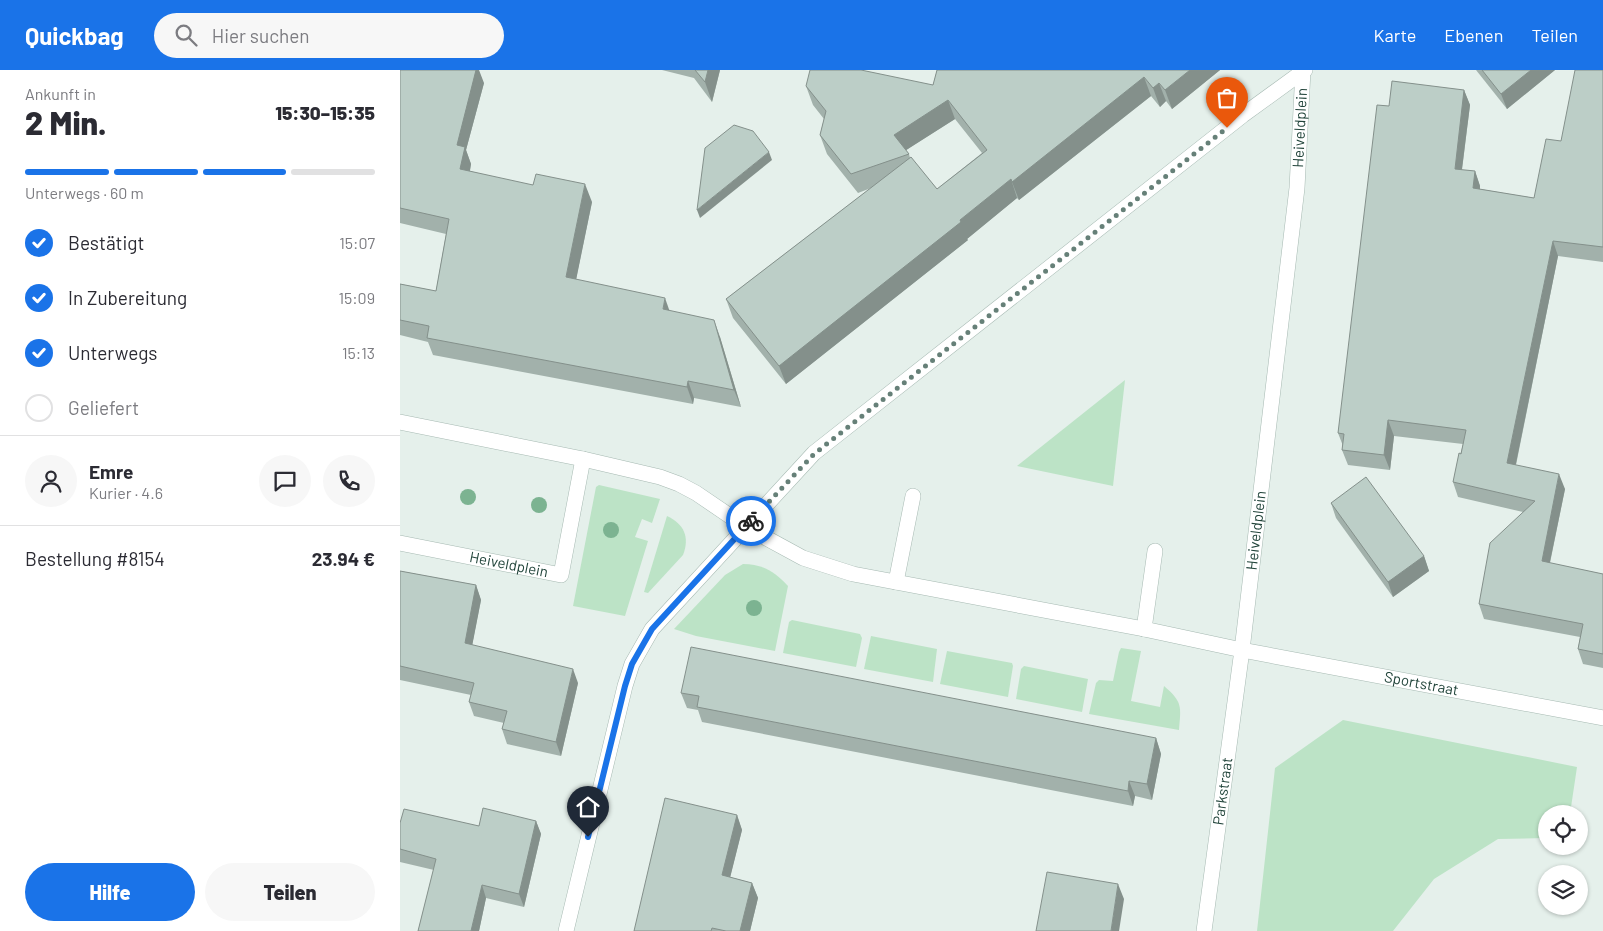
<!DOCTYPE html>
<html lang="de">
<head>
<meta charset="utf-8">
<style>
  :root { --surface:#fff; --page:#f7f7f7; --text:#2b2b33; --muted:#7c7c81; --line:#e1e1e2; --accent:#1a73e8 }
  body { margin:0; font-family:Barlow,sans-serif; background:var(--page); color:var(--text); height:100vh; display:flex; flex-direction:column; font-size:19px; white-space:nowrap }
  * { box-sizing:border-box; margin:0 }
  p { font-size:16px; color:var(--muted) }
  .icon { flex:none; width:28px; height:28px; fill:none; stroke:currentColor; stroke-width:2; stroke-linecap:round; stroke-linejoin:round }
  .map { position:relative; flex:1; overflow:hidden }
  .panel { display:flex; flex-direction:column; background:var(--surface); width:400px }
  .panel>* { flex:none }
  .controls { position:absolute; left:1138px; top:735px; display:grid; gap:10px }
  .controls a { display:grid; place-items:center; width:50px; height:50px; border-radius:50%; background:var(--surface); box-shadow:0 1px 4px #0004; font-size:25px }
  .pin { position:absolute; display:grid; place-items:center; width:42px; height:42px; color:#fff; margin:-51px -21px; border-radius:50% 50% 50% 0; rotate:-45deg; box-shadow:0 0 5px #0007 }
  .pin .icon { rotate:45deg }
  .courier { position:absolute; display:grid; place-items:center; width:50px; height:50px; margin:-25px; border:4px solid #1a73e8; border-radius:50%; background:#fff; color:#222; box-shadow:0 1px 6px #0007 }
  .summary em { font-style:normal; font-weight:800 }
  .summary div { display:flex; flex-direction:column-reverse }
  .summary { display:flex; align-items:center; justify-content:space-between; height:85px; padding:0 25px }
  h1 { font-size:32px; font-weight:800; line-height:38px }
  .bar { display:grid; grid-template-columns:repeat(4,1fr); gap:8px 5px; align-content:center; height:60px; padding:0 25px }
  .bar i { height:6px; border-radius:4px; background:var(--line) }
  .bar .current { background:var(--accent) }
  .bar p { grid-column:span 4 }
  .line { display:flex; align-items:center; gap:12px; padding:0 25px; border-top:1px solid var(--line) }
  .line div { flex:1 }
  .round { display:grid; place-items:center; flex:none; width:52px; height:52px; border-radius:26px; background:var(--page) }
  ol { padding:0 25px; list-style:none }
  li { display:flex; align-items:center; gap:15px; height:55px }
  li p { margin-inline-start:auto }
  li .icon { padding:5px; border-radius:50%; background:var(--accent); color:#fff; stroke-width:4 }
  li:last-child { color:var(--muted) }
  li i { width:28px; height:28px; border:2px solid var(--line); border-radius:50% }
  .button { display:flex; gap:10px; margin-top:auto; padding:10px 25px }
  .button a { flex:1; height:58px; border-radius:30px; background:var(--accent); color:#fff; font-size:20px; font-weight:800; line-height:58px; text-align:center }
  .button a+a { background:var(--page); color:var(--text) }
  header { display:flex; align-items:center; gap:30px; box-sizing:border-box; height:70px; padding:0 25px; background:var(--accent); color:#fff }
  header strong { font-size:24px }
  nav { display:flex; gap:28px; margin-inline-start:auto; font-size:18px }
  .search { width:350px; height:45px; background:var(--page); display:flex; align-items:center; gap:12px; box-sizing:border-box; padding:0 18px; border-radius:28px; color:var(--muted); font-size:19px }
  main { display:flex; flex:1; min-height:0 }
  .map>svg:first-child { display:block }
</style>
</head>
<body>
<header>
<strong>Quickbag</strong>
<div class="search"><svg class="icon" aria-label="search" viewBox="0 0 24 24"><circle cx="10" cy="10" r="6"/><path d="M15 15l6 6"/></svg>Hier suchen</div>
<nav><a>Karte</a><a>Ebenen</a><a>Teilen</a></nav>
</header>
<main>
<section class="panel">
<div class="summary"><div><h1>2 Min.</h1><p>Ankunft in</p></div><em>15:30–15:35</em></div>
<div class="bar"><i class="current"></i><i class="current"></i><i class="current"></i><i></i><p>Unterwegs · 60 m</p></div>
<ol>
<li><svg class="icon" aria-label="check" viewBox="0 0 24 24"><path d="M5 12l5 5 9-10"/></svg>Bestätigt<p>15:07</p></li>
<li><svg class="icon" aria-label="check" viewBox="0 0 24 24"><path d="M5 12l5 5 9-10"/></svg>In Zubereitung<p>15:09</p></li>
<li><svg class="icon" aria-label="check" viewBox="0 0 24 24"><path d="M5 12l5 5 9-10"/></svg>Unterwegs<p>15:13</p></li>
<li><i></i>Geliefert</li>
</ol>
<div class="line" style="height:90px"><a class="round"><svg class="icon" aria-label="person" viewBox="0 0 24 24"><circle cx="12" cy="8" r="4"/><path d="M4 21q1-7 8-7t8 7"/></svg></a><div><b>Emre</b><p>Kurier · 4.6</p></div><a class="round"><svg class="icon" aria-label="chat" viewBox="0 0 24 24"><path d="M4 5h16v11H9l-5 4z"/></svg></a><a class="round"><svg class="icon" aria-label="phone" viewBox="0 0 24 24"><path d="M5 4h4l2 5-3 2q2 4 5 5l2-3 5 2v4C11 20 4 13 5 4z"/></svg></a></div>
<div class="line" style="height:65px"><div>Bestellung #8154</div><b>23.94 €</b></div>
<div class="button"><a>Hilfe</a><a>Teilen</a></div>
</section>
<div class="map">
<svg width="1203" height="861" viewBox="0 0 1203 861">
  <rect width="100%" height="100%" fill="#e5f0eb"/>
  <g fill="#bce3c6">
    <polygon points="725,310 713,416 617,396"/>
    <polygon points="199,415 260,429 252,453 242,449 235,467 248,471 225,546 173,536 196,417"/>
    <path d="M267 446C284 454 290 467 283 485L248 523 244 522Z"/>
    <path d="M343 494C363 494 375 502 388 516L375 581 296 566 274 559 325 505Z"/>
    <polygon points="392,550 460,564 462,568 456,597 383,583 389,552"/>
    <polygon points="471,566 537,579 533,612 464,599"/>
    <path d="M721 578 741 581 731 631 760 637 764 616C783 632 781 637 779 660L689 644 696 613 699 610 713 611 719 582Z"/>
    <polygon points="547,581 612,593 613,596 608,627 540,614"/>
    <polygon points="624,596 688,609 682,642 616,629 621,599"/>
    <polygon points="943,650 1177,697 1170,744 1146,744 1146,768 1098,769 1034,809 993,861 857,861 875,698"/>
  </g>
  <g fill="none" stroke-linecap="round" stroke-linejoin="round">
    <g stroke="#a6b9b2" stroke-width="16">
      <g id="minor">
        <path id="s1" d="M0 352 183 389 260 407 279 414 296 423 346 457 403 488 453 504 744 559 842 580 1203 648"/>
        <path id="s2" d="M0 473 161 505 183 389"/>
        <polyline points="496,512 513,426"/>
        <polyline points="744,559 755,481"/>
        <polyline points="166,861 225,616 232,594 252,559 414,383 843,45 905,0"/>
        <path id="s3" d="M804 861 842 580 897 118 903 0"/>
      </g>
    </g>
    <use href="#minor" stroke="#fff" stroke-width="15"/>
  </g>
  <g fill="#7cb391">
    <circle cx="68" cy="427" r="8"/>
    <circle cx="139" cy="435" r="8"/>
    <circle cx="211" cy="460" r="8"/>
    <circle cx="354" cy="538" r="8"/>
  </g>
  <g fill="#a2b1ab" fill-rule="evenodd">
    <polygon points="0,0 84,13 66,80 71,94 70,101 192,132 176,209 269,241 320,267 341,337 294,328 293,334 33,285 28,272 0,265 0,214 36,221 46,164 0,153"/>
    <polygon points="262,0 320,0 312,32 294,8"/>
    <path d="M537 0H820L772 39 766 31 760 37 751 26 619 130 617 128 567 169 568 170 386 314 333 248 326 229 471 118 458 123 427 84 420 65 424 49 413 35 406 16 533 15ZM555 49 582 83 537 119 510 88 509 84 506 80Z"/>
    <polygon points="1076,0 1155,0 1107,39"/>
    <polygon points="1203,0 1203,192 1158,186 1116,395 1165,419 1150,493 1203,504 1203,598 1183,594 1178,579 1180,567 1084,549 1079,534 1123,442 1058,427 1053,412 1063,374 994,366 990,400 948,395 942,380 943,376 938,363 989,36 1064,20 1070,35 1062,100 1075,101 1080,116 1080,119 1134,128 1161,71"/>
    <polygon points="931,433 1024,486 1029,501 993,527 936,448"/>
    <polygon points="0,501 76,515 81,530 72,575 178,613 161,686 107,674 102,659 104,653 74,646 69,632 71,625 0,610"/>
    <polygon points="281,623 756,668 761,684 752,730 735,726 733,736 302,652 298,640 287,638"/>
    <polygon points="337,745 342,760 330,807 352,813 358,828 350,861 234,861"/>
    <polygon points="136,751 141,764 124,837 86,828 79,861 18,861 34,800 0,792 0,753 79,756"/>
  </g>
  <g fill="#84908b">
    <polygon points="72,0 79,0 84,13 66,80 71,94 67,116 60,99 57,75"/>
    <polygon points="308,0 320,0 312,32 305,12"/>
    <polygon points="790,0 820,0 772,39 765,20"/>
    <polygon points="1131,0 1155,0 1107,39 1101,24"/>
    <polygon points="744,7 751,26 619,130 612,112"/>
    <polygon points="759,13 766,31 760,37 753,18"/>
    <polygon points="1064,20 1070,35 1060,114 1055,99"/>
    <polygon points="548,30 555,49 500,84 494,65"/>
    <polygon points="369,82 372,90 300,148 297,140"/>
    <polygon points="1075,101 1080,116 1079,133 1073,118"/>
    <polygon points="611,109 617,128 567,169 568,170 386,314 379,296"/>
    <polygon points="185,114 192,132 173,225 166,207"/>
    <polygon points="1153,171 1158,186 1113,408 1107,393"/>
    <polygon points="265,228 271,245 263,239"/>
    <polygon points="314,250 320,267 341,337 334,320"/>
    <polygon points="288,311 294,328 293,334 287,317"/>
    <polygon points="988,350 994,366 990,400 984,385"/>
    <polygon points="1159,404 1165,419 1147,506 1142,491"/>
    <polygon points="1024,486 1029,501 993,527 988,512"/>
    <polygon points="76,515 81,530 70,587 65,573"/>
    <polygon points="173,599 178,613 161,686 156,672"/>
    <polygon points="756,668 761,684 752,730 747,714"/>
    <polygon points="729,711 735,726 733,736 728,721"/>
    <polygon points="337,745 342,760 327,820 322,805"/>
    <polygon points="136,751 141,764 124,837 119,824"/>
    <polygon points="352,813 358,828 350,861 340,861"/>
    <polygon points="718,814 724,829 719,861 711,861"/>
    <polygon points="82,815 86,828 79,861 71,861"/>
  </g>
  <g fill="#bccec7" stroke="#84908b">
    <polygon points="0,0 76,0 57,75 65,77 60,99 133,115 136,104 185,114 166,207 265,228 263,239 314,250 334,320 288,311 287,317 27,268 29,256 0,250 0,214 36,221 49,149 0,138"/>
    <polygon points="295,0 308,0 305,12"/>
    <polygon points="410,0 461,0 533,15 537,0 790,0 765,20 759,13 753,18 744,7 612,112 611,109 560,150 561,152 379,296 326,229 511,87 537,119 587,80 548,30 494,65 509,84 451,104 420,65 426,41 406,16"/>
    <polygon points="1082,0 1131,0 1101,24"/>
    <polygon points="1175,0 1203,0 1203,177 1153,171 1107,393 1159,404 1142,491 1203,504 1203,584 1178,579 1183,554 1079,534 1090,473 1135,431 1053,412 1059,383 1061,384 1066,360 988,350 984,385 942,380 944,364 938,363 977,35 989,36 992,11 1064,20 1055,99 1075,101 1073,118 1134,128 1146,69 1161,71"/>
    <polygon points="334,55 353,61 369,82 297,140 305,78"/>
    <polygon points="966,407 1024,486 988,512 931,433"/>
    <polygon points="0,501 76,515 65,573 173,599 156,672 102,659 107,641 69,632 74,613 0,596"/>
    <polygon points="291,577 756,668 747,714 729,711 728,721 297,637 299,626 281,623"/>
    <polygon points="265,728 337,745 322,805 352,813 340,861 326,861 312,858 311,861 234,861"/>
    <polygon points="83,738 136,751 119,824 82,815 71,861 18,861 36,789 0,779 0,753 4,739 79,756"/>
    <polygon points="647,802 718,814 711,861 636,861"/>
  </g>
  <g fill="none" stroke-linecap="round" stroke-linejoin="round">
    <polyline stroke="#668078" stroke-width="5" stroke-dasharray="0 9" points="351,451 414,384 827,58"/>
    <polyline stroke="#1a73e8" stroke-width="6" points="188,767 225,616 232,594 252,559 351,451"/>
  </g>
  <g text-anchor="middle" stroke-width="4" stroke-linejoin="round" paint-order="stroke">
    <g font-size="15" fill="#21443a" stroke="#f6fbf9">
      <text dy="5" stroke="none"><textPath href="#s3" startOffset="809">Heiveldplein</textPath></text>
      <text dy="5" stroke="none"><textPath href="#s3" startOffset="404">Heiveldplein</textPath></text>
      <text dy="5" stroke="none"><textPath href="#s2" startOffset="111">Heiveldplein</textPath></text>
      <text dy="5" stroke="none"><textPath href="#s1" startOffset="1062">Sportstraat</textPath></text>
      <text dy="5" stroke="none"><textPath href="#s3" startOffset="141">Parkstraat</textPath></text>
    </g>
  </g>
</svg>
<div class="controls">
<a><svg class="icon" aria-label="locate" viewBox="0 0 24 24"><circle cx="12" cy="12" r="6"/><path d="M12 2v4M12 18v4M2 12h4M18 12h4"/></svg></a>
<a><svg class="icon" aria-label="layers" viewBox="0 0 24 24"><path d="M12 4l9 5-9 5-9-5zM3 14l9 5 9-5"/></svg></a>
</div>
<div class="pin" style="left:827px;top:58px;background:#ea580c"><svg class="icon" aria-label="bag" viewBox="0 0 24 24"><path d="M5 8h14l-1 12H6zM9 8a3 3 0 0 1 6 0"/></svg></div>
<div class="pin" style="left:188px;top:767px;background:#1f2937"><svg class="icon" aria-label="home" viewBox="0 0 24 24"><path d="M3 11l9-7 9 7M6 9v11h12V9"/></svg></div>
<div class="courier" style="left:351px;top:451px"><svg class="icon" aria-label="bike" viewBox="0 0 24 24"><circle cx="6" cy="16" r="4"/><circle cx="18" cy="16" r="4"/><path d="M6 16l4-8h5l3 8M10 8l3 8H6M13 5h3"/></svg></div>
</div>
</main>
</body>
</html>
